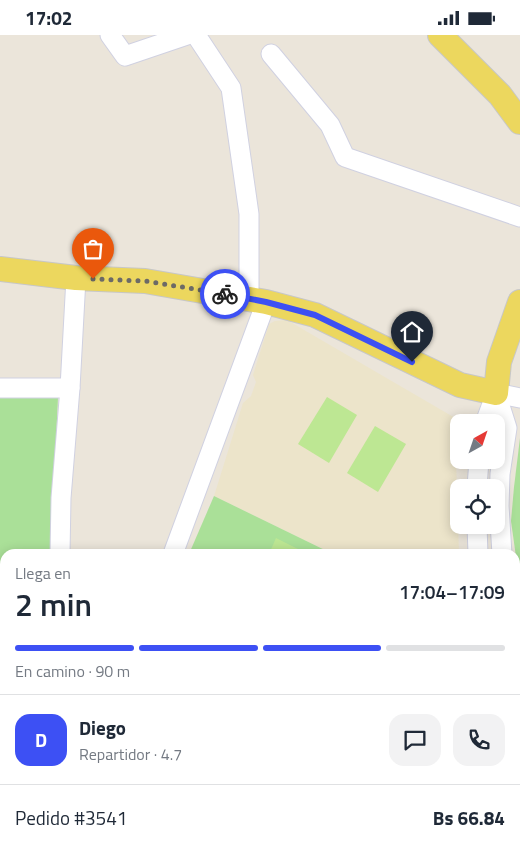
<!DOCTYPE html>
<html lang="es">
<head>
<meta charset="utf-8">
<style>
  :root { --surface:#fff; --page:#f2f2f3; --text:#1f2937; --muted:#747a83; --line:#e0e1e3; --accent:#3d50f4 }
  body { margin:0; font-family:"Titillium Web",sans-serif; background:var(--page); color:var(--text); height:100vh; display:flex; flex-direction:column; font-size:19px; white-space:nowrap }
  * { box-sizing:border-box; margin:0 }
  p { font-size:16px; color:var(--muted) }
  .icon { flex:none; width:28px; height:28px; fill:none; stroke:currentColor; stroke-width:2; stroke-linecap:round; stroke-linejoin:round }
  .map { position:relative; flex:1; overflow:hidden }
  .side { position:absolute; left:0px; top:514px; width:520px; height:311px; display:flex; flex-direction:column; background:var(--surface); border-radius:15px 15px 0 0; box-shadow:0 2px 12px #0003 }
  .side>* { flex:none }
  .needle { width:32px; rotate:40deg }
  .fabs { position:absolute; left:450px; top:379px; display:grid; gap:10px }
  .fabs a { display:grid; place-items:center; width:55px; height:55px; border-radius:10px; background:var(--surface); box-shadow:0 2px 12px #0003; font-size:25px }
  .pin { position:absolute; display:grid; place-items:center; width:42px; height:42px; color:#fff; margin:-51px -21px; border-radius:50% 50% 50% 0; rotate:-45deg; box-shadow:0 0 5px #0007 }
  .pin .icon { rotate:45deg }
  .courier { position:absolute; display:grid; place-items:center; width:50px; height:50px; margin:-25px; border:4px solid #3d50f4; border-radius:50%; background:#fff; color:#222; box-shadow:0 1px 6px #0007 }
  .head em { font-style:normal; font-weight:600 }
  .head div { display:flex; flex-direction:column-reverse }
  .head { display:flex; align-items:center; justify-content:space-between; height:85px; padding:0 15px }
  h1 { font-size:32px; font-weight:600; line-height:38px }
  .bar { display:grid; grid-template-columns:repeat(4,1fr); gap:8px 5px; align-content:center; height:60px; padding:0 15px }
  .bar i { height:6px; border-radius:4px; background:var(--line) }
  .bar .current { background:var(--accent) }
  .bar p { grid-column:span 4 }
  .line { display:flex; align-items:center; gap:12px; padding:0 15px; border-top:1px solid var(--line) }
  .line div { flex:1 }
  .round { display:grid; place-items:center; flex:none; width:52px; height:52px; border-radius:15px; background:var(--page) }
  .status { display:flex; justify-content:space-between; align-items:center; height:35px; padding:0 25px; background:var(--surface); direction:ltr }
  .status svg { height:14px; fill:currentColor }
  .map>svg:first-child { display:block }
</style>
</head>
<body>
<div class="status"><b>17:02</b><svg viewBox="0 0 49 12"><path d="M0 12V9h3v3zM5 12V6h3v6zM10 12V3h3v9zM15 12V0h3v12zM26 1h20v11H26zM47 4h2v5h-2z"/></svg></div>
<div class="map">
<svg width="520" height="824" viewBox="0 0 520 824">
  <rect width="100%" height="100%" fill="#ebe5da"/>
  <polygon fill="#ece4ca" points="287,285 462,387 459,388 459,418 456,424 459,519 333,519 214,461 243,368 251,361 256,347 253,340 269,289 275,286"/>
  <polygon fill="#f1d8d7" points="520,668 520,739 515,736 515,712"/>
  <g fill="#aae098">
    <polygon points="0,362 58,362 51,519 5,519 5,556 0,559"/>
    <polygon points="520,403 520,528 517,529 511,486 514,452"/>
    <polygon points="214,461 333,519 189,519"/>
  </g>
  <g fill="#bde793">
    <polygon points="327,362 357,380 329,428 298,409"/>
    <polygon points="375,391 406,409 378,457 347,438"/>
    <polygon points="276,503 308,519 269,519"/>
  </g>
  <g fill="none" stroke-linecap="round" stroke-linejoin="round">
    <g stroke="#d0d1e1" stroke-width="21">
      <g id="minor">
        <polyline points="110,0 125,21 187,0"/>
        <polyline points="196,0 231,53 249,179 249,263"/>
        <polyline points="271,19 330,90 345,122 520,182"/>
        <polyline points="0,353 70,353"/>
        <polyline points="496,358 507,393 500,439 499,471 502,519"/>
        <polyline points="496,358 520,363"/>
        <polyline points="485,388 496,358"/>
        <polyline points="477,452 479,425"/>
        <polyline points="477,490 478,519"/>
        <polyline points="60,519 61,463 70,353 76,243"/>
        <polyline points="173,519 266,267"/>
        <polyline points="0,575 5,572"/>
        <polyline points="0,600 5,614"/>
        <polyline points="0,750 5,749"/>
        <polyline points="515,769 520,768"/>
        <polyline points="81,820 82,824"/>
        <polyline points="291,824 301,820"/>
        <polyline points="454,824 455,820"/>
      </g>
    </g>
    <g stroke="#c7c7c7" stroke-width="26">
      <g id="major">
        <polyline points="440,0 500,60 520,87"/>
        <polyline points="0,234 76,243 145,246 266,267 315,280 460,350 496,358 499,327 520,267"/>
      </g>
    </g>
    <use href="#minor" stroke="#fff" stroke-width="19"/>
    <use href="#major" stroke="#ecd75e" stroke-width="24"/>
  </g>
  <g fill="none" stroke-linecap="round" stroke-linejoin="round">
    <polyline stroke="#6c6a66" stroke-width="5" stroke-dasharray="0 9" points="93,244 145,246 225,259"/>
    <polyline stroke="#3d50f4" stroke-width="6" points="225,259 266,267 315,280 412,327"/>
  </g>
</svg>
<div class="fabs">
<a><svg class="needle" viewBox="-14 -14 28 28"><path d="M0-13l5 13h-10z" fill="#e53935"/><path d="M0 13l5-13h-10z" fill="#747a83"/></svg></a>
<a><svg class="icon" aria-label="locate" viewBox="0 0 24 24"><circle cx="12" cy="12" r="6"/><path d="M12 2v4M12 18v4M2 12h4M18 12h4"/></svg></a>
</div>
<div class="pin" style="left:93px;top:244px;background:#ea580c"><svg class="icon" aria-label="bag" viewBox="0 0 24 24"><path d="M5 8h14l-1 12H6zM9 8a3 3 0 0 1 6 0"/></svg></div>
<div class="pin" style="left:412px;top:327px;background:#1f2937"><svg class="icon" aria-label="home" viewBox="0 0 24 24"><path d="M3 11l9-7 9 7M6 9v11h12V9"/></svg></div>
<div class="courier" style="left:225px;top:259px"><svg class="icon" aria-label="bike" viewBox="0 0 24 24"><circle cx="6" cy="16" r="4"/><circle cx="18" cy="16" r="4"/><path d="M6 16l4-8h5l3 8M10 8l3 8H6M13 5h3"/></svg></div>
<section class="side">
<div class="head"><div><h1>2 min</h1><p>Llega en</p></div><em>17:04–17:09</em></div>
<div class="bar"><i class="current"></i><i class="current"></i><i class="current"></i><i></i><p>En camino · 90 m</p></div>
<div class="line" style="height:90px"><b class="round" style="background:var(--accent);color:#fff">D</b><div><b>Diego</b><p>Repartidor · 4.7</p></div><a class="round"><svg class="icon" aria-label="chat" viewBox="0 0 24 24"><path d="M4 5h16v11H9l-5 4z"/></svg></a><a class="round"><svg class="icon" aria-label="phone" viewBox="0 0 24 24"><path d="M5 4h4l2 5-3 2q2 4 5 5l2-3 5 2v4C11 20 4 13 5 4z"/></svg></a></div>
<div class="line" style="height:65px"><div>Pedido #3541</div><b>Bs 66.84</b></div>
</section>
</div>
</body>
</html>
